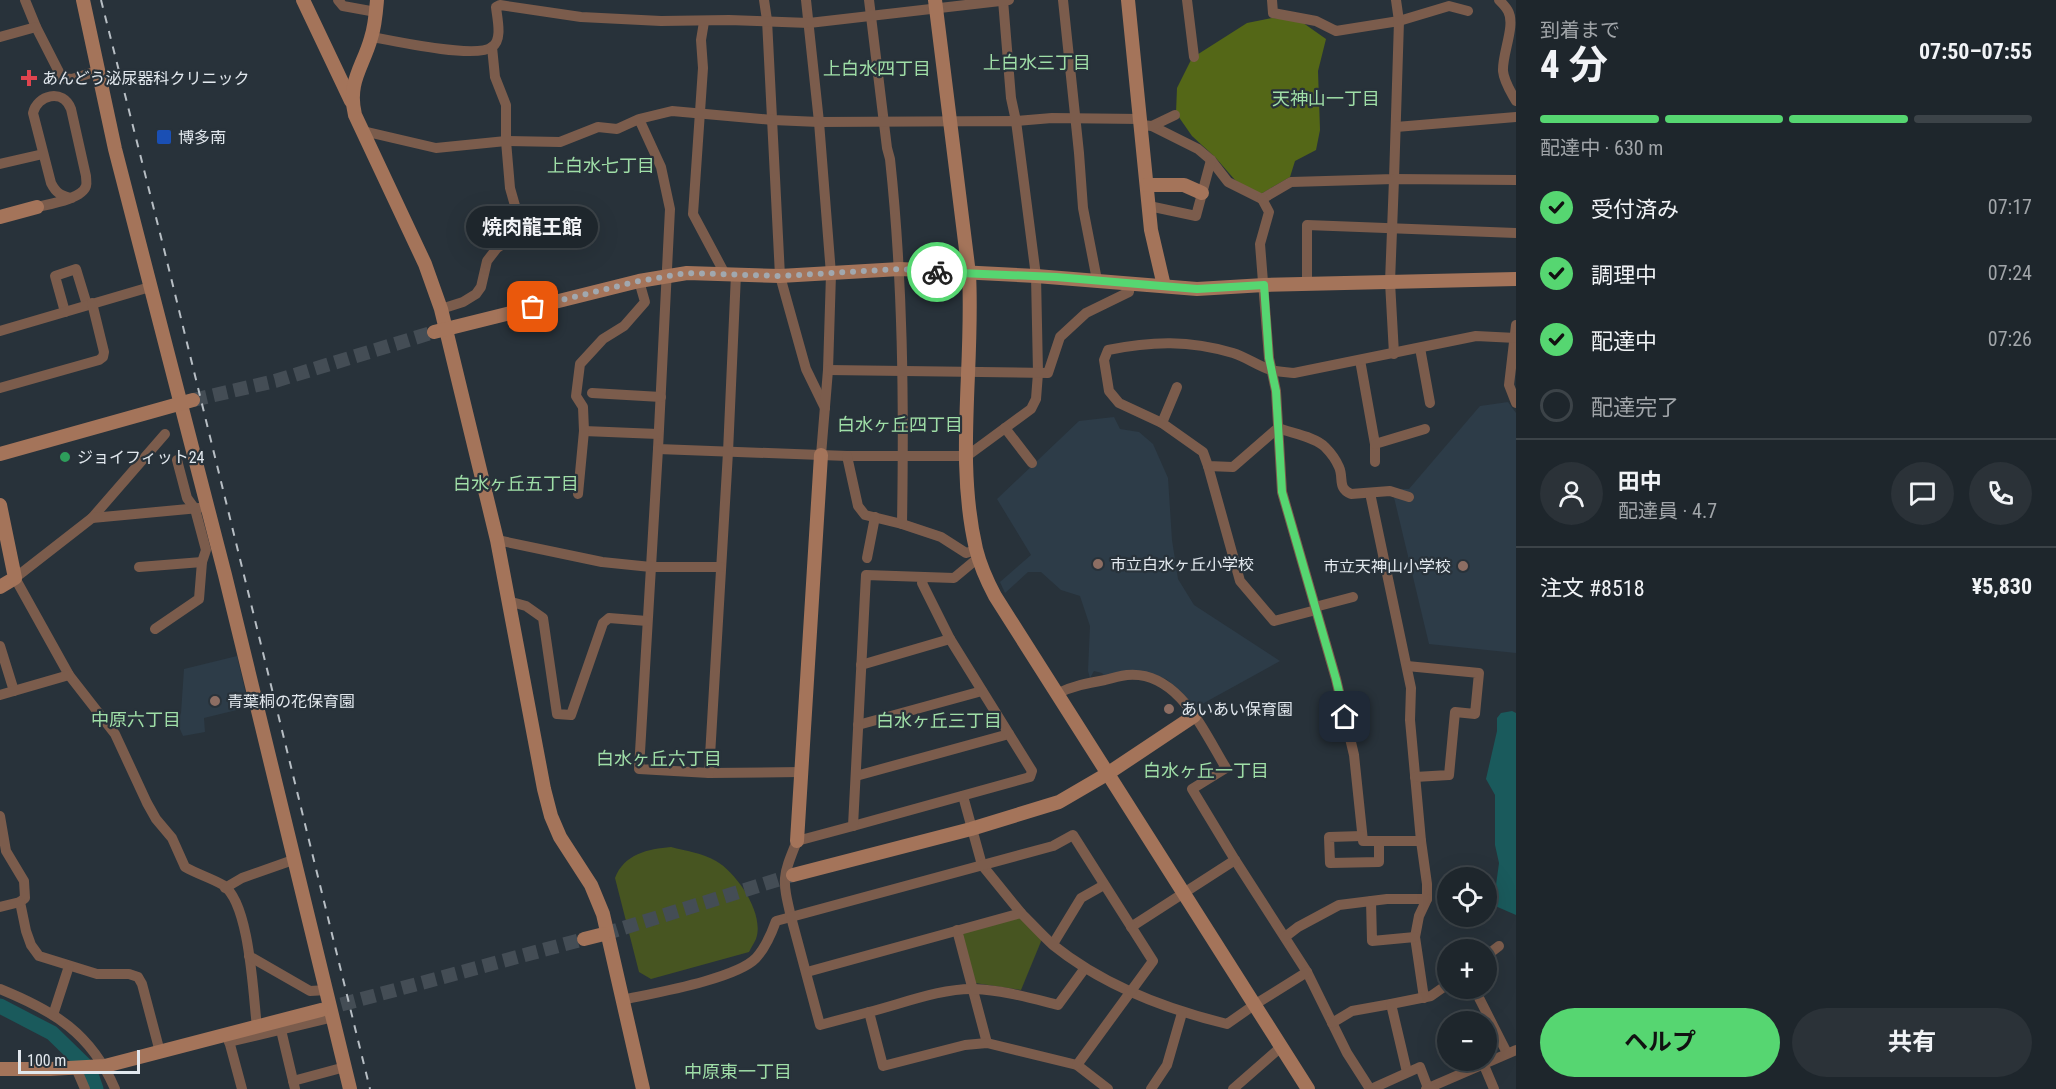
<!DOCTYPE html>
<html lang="ja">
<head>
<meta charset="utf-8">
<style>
  :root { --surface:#1e262c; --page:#2b3238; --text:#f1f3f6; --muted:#a1a5a9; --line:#3c4348; --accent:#56d671 }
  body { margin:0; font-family:"Roboto Condensed","Noto Sans JP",sans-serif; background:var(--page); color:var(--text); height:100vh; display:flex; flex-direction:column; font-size:22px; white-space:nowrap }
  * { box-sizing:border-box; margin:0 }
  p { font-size:20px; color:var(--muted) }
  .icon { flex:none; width:33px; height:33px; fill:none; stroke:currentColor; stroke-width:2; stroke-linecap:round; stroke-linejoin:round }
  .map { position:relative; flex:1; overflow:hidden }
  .details { display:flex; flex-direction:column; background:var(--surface); width:540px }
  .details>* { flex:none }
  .controls { position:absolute; left:1437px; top:867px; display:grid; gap:12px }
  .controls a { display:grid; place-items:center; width:60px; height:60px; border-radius:50%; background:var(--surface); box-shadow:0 6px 24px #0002,0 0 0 2px var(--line); font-size:30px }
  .scale { position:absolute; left:18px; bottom:15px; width:122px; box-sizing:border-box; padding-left:6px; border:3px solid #e2e8ee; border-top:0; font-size:16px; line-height:21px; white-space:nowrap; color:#e2e8ee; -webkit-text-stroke:4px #28323a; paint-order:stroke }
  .pin { position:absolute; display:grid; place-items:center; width:51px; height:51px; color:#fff; margin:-26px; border-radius:12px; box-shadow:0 3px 9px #0006 }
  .courier { position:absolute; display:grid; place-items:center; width:60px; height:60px; margin:-30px; border:4px solid #56d671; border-radius:50%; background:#fff; color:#222; box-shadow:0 2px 8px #0007 }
  .bubble { position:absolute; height:42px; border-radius:21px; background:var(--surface); box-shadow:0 6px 24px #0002,0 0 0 2px var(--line); font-size:20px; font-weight:700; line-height:42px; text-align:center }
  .headline em { font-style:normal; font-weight:700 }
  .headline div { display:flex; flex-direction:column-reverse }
  .headline { display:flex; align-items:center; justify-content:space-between; height:102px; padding:0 24px }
  h1 { font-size:39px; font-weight:700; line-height:45px }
  .bar { display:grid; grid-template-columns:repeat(4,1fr); gap:9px 6px; align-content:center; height:72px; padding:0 24px }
  .bar i { height:8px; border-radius:4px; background:var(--line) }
  .bar .on { background:var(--accent) }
  .bar p { grid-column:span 4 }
  .line { display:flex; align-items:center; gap:15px; padding:0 24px; border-top:2px solid var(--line) }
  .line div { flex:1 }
  .round { display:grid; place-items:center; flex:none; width:63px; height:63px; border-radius:32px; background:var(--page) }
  ol { padding:0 24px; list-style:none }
  li { display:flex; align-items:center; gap:18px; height:66px }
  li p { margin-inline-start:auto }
  li .icon { padding:6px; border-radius:50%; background:var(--accent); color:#111; stroke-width:4 }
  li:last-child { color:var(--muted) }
  li i { width:33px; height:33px; border:3px solid var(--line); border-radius:50% }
  .primary-button { display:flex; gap:12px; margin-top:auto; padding:12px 24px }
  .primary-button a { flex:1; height:69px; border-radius:36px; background:var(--accent); color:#111; font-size:24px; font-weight:700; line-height:69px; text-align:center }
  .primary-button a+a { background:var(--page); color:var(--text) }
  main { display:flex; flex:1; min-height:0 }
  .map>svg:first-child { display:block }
</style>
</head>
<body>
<main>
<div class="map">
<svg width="1516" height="1089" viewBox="0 0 1516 1089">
  <rect width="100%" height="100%" fill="#28323a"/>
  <g fill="#2d3c48">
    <polygon points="1508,402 1516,413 1516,653 1429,644 1392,489 1409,489 1480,406"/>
    <polygon points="1114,417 1120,429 1139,432 1153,444 1168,478 1172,540 1178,579 1194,605 1280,661 1193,709 1179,690 1166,679 1146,673 1105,676 1102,673 1094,671 1090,678 1088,671 1090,626 1080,596 1061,590 1041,572 1028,572 1005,593 1000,582 1031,555 997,499 1079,421"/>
    <polygon points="237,656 249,707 204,718 205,732 183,736 177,722 181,713 184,669"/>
  </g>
  <g fill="#475521">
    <path d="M671 847C686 851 702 853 716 861 737 873 765 914 756 939 754 943 751 948 749 952L651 979 639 972 615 878C624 854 648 849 671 847Z"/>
    <polygon points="1020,917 1042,939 1021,990 975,983 962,933"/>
  </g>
  <polygon fill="#546717" points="1272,18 1299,20 1326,39 1318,71 1320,130 1316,150 1295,161 1290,177 1259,195 1235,180 1215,157 1192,136 1176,113 1177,88 1192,58 1247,23"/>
  <polygon fill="#1a5a5c" points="1512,711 1516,713 1516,915 1486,902 1496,885 1499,863 1495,845 1495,795 1486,779 1497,731 1497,718 1501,713"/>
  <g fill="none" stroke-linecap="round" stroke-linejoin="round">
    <polyline stroke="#1a5a5c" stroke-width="15" points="0,1006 52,1033 89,1069 96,1089"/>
    <g stroke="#444d55" stroke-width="14" stroke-dasharray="14 7" stroke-linecap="butt">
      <polyline points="193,400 275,381 434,332"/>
      <polyline points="604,934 793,875"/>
      <polyline points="321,1010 584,939"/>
    </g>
    <g stroke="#7b5c4c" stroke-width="10">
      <polyline points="25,0 36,27 62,78 72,79 97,71"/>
      <polyline points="338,0 343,6 376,12"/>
      <polyline points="764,0 767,20 780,276 806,369 825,408"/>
      <polyline points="806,0 819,122 831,274 828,370 821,455"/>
      <path d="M869 0 887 148 890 159C903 280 904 402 902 524L941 537 966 553 976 550"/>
      <polyline points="1003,0 1011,98 1016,121 1052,118 1141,119"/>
      <polyline points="1063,0 1079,153 1083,208 1097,280"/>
      <polyline points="1187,0 1194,57"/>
      <polyline points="1272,0 1273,13 1316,21 1336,31 1399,21 1449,6 1468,11"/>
      <path d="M1499 0C1502 3 1506 7 1508 11 1516 25 1502 54 1503 71 1504 82 1511 92 1516 101"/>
      <polyline points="704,22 701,40 703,68 693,214 725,274"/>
      <polyline points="0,37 36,27"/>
      <path d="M372 37C393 41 476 59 492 47 503 40 497 18 496 7L500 5 581 17 661 21 729 20 809 23 1009 0"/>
      <polyline points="1141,125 1152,126 1198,149 1211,160 1228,182 1262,199 1291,182 1394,179 1399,21 1396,0"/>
      <polyline points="1152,126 1175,115"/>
      <polyline points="1396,127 1516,117"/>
      <polyline points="363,131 436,148 506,141 560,142 598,127 617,129 639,119 672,111 773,120 819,122 1016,121 1036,276 1038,373 1036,399 1031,409 967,456 847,456 658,449 670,209 661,167 639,119"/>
      <polyline points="0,164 43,154"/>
      <polyline points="1262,199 1269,212 1260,244 1269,358 1276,391 1282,492 1336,679 1354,755 1363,841 1421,841 1427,884 1427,899 1419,916 1415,937 1424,998"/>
      <polyline points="1149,206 1196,216 1211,160"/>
      <path d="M37 207C50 204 82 199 86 186 87 183 86 179 86 176L71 109C63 88 37 95 33 113L51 183C56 193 61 196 72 198"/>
      <polyline points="736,274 728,452 709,773 802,772"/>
      <polyline points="1307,284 1307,225 1516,233"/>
      <polyline points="441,309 463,302 476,294 481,287 487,261 497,248 509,240 517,226 516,209 510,188 506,141 506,105 495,77 492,47"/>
      <polyline points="65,312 55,276 76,269 87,305"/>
      <polyline points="1516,325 1509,385 1516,403"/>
      <polyline points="0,331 150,287"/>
      <polyline points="1420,348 1430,403"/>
      <polyline points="1394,354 1390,282 1394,179 1516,180"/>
      <polyline points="1360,360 1375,444 1375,462"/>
      <polyline points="828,370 1048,373 1060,337 1086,313 1129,292 1130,283"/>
      <polyline points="0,388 99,360 103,357 104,352 92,303"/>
      <polyline points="592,393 661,397"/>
      <polyline points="1162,423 1177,387"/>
      <polyline points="1005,428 1032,463"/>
      <polyline points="584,431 658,434"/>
      <path d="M165 434 92 518 15 578 69 675 115 734 147 803 156 819 172 838 185 867C197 874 211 878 223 885 250 903 253 995 257 1027"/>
      <polyline points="1375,444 1425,429"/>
      <polyline points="658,449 639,769 709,773"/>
      <polyline points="847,456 858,506 865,515 902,524"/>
      <polyline points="1208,466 1240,581 1274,621 1316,610"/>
      <polyline points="1370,493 1411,688 1410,720 1421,841"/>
      <polyline points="578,494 584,431 583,407 576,396 580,364 603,339 624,326 645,302 639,281"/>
      <path d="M1409 497 1390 491 1351 494C1337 488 1344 478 1339 467 1336 460 1330 452 1325 447 1316 437 1291 433 1278 428L1233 467 1208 466 1203 452 1162 423 1119 403 1109 391 1104 360 1108 350C1152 341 1189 340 1233 353 1246 357 1258 366 1271 370 1279 372 1287 372 1294 373L1476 336 1516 338"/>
      <polyline points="92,518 199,508"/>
      <polyline points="497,540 602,562 651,567 721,567"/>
      <polyline points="867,558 875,517"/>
      <polyline points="139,567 202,562"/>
      <polyline points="508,601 526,606 543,618 557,714 571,715 603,623 609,618 647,621"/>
      <polyline points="1315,607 1353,597"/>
      <polyline points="155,629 199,599 202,562 206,550 195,509 187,498 177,460"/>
      <polyline points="0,646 14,691"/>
      <polyline points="861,665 950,639"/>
      <polyline points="1407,666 1479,673 1475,714 1455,712 1449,775 1415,777"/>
      <path d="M1056 694C1072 686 1088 683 1105 680 1112 678 1120 676 1127 675 1178 670 1204 732 1226 768L1192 789 1235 860 1307 972 1347 1053 1370 1089"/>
      <polyline points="0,695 69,675"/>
      <polyline points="858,725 982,691"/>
      <polyline points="856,776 1009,734"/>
      <polyline points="963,796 982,865 1021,913"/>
      <polyline points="0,816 6,851 24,881 25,898 20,902 26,931 31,945 39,956 97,974 129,974 138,977 142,984 160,1052"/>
      <polyline points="853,826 1030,777 1032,771 950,639 922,583 924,578"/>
      <polyline points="1362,836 1329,837 1330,863 1379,862 1379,842"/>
      <polyline points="225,888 242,878 293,860"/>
      <polyline points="1371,901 1372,941 1415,937"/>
      <polyline points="0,907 20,902"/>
      <polyline points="1131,927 1235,860"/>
      <polyline points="957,930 987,1043"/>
      <polyline points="1285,937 1298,927 1339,905 1387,899 1427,899"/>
      <polyline points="1053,944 1081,898 1104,885"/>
      <polyline points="249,956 310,991 327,990"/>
      <polyline points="1486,956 1499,946"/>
      <path d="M1085 968 1058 1005C1030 998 1003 990 974 989 942 988 901 1004 869 1012L883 1066 965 1045 987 1043 1077 1065 1108 1089"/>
      <path d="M807 972 1021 913C1031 923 1042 935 1053 945 1104 986 1165 1009 1227 1024L1254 1005 1307 972"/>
      <polyline points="1474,988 1507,1053"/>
      <path d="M0 989C54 1011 91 1033 115 1089"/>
      <path d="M622 1000C654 993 736 979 756 958 766 947 771 935 776 921L791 917C782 879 782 877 797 841L853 826 866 575 954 578 978 558"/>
      <polyline points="869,1012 820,1025 791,917 1053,846 1073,835 1153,961 1077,1065"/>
      <polyline points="53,1015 69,966"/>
      <polyline points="1332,1023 1352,1011 1391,1004"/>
      <polyline points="281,1030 295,1089"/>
      <polyline points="228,1037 242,1089"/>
      <polyline points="229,1042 334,1017"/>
      <polyline points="1483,1063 1494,1089"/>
      <polyline points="76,1068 85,1089"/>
      <polyline points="1407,1072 1391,1004 1431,996 1448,984"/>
      <polyline points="293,1081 345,1067"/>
      <polyline points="1151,1089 1167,1065 1182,1013"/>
      <polyline points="1233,1089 1281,1047"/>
      <polyline points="1371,1089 1420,1067 1428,1088"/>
      <polyline points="1426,1089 1516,1050"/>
    </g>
    <g stroke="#a4745a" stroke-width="14">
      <polyline points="83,0 115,149 225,575 350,1089"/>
      <polyline points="303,0 351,101"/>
      <path d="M377 0C376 12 375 26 371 38 363 67 347 82 355 115L425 264 441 309 497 540 544 789 551 816 560 837 591 885 603 914 643 1089"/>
      <path d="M935 0 969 274C974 365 955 459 976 549 980 565 987 581 995 596L1308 1089"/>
      <polyline points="1128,0 1151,230 1164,286"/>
      <polyline points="1147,185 1184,185 1202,193"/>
      <polyline points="0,217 37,207"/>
      <polyline points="434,332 639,281 687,273 780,276 900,269 1036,276 1197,289 1264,285 1516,279"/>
      <polyline points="0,454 193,400"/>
      <polyline points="0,505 15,578 0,587"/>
      <polyline points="797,841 821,455"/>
      <polyline points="793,875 971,829 1059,802 1107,774 1194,716"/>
      <polyline points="584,939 604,934"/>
      <polyline points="0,1069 50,1069 105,1066 321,1010"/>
    </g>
    <polyline stroke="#b7bec4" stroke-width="2" stroke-dasharray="8 8" stroke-linecap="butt" points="101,0 162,241 370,1089"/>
  </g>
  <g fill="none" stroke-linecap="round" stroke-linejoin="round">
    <polyline stroke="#a1a8af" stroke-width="6" stroke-dasharray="0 10.8" points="533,307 639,281 687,273 780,276 900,269 937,272"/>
    <polyline stroke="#56d671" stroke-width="8" points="937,272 1056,277 1197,289 1264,285 1269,358 1276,391 1282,492 1336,679 1345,717"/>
  </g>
  <path fill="#e0444e" stroke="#28323a" stroke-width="2" d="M26 69h6v6h6v6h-6v6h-6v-6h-6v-6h6z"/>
  <rect fill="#1a4fb4" stroke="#28323a" stroke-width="2" x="156" y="129" width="16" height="16" rx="3"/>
  <circle fill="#2e9e5b" stroke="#28323a" stroke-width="2" cx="65" cy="457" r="6"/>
  <g fill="#8d6e63" stroke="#28323a" stroke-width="2">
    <circle cx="1098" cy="564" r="6"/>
    <circle cx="1463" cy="566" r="6"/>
    <circle cx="215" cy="701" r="6"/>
    <circle cx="1169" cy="709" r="6"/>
  </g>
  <g text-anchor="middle" stroke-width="4.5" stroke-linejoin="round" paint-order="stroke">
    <g font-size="16" fill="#e2e8ee" stroke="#28323a" text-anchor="start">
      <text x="42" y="84">あんどう泌尿器科クリニック</text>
      <text x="178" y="143">博多南</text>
      <text x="77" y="463">ジョイフィット24</text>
      <text x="1110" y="570">市立白水ヶ丘小学校</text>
      <text x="1451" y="572" text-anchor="end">市立天神山小学校</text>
      <text x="227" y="707">青葉桐の花保育園</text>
      <text x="1181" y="715">あいあい保育園</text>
    </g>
    <g font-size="18" fill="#9fdea7" stroke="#28323a">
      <text x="1037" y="69">上白水三丁目</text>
      <text x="877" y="75">上白水四丁目</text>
      <text x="1326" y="105">天神山一丁目</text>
      <text x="601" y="172">上白水七丁目</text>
      <text x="900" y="431">白水ヶ丘四丁目</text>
      <text x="516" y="490">白水ヶ丘五丁目</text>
      <text x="136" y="726">中原六丁目</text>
      <text x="939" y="727">白水ヶ丘三丁目</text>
      <text x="659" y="765">白水ヶ丘六丁目</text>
      <text x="1206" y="777">白水ヶ丘一丁目</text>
      <text x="738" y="1078">中原東一丁目</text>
    </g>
  </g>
</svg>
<div class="controls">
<a><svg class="icon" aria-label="locate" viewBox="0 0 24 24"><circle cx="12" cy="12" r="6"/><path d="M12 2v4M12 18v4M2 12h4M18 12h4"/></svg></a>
<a>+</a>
<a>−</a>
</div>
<div class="scale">100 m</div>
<div class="pin" style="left:533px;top:307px;background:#ea580c"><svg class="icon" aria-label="bag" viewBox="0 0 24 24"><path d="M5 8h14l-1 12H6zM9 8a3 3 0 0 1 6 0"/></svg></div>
<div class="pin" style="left:1345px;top:717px;background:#1f2937"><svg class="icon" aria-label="home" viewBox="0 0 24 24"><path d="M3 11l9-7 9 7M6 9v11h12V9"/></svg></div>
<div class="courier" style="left:937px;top:272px"><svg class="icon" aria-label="bike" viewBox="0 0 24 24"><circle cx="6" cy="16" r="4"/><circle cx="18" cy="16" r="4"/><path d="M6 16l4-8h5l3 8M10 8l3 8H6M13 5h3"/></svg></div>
<div class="bubble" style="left:466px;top:206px;width:132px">焼肉龍王館</div>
</div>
<section class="details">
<div class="headline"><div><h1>4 分</h1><p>到着まで</p></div><em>07:50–07:55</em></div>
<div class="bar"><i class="on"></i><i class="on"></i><i class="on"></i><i></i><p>配達中 · 630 m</p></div>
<ol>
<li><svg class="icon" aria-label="check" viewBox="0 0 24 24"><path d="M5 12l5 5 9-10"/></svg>受付済み<p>07:17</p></li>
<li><svg class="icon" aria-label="check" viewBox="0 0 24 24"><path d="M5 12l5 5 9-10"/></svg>調理中<p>07:24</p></li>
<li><svg class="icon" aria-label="check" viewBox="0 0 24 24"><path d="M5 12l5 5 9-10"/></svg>配達中<p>07:26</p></li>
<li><i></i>配達完了</li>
</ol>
<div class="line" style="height:108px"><a class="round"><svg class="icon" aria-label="person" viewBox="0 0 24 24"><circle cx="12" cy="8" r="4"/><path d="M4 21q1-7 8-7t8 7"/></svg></a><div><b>田中</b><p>配達員 · 4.7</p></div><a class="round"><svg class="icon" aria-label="chat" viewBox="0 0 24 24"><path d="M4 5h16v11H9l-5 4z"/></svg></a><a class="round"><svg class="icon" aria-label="phone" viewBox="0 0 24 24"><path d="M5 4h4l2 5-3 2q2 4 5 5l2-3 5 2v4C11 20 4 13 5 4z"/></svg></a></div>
<div class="line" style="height:78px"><div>注文 #8518</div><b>¥5,830</b></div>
<div class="primary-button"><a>ヘルプ</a><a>共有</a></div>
</section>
</main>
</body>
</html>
